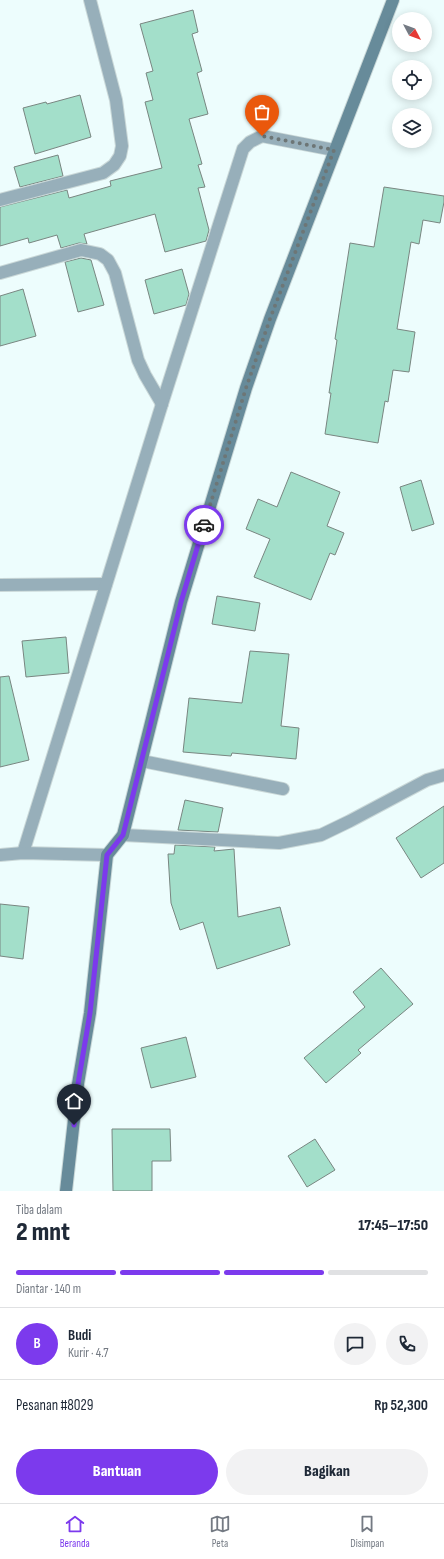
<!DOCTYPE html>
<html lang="id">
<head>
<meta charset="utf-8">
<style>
  :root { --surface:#fff; --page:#f2f2f3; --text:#1f2937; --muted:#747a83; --line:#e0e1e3; --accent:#7c3aed }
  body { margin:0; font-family:"Sofia Sans Condensed",sans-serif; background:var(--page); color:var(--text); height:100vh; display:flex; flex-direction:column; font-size:15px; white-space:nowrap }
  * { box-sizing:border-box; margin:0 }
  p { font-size:13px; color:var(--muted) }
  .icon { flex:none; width:22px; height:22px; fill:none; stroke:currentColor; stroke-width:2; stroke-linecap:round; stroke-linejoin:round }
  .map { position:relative; height:1191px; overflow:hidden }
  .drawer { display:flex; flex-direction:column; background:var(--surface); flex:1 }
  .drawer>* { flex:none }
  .needle { width:26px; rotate:131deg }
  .controls { position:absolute; left:392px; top:12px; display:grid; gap:8px }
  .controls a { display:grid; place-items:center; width:40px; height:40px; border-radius:50%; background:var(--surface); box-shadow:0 2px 10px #0003; font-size:20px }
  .pin { position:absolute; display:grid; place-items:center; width:34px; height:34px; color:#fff; margin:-41px -17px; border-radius:50% 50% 50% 0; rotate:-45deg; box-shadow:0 0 4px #0007 }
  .pin .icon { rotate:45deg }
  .courier { position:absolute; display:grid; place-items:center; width:40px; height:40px; margin:-20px; border:3px solid #7c3aed; border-radius:50%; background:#fff; color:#222; box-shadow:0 1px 5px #0007 }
  .headline em { font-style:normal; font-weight:800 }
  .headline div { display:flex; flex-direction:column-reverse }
  .headline { display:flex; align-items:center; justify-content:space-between; height:68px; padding:0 16px }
  h1 { font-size:26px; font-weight:800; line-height:30px }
  .bar { display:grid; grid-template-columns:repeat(4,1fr); gap:6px 4px; align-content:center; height:48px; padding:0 16px }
  .bar i { height:5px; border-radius:3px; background:var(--line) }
  .bar .active { background:var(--accent) }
  .bar p { grid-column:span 4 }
  .line { display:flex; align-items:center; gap:10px; padding:0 16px; border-top:1px solid var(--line) }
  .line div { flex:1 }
  .round { display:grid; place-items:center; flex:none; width:42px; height:42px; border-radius:21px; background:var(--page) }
  .primary-button { display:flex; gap:8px; margin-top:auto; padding:8px 16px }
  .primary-button a { flex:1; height:46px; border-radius:24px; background:var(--accent); color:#fff; font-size:16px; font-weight:800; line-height:46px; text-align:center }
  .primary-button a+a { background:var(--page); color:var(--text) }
  .tab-bar { display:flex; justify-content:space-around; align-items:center; height:56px; border-top:1px solid var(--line); background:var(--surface); font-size:11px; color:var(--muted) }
  .tab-bar a { display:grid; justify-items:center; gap:2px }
  .tab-bar .active { color:var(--accent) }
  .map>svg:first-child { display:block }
</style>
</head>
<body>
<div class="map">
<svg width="444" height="1191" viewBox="0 0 444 1191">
  <rect width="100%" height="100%" fill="#edfdfd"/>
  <g fill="#a3dfca" stroke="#798681">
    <polygon points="193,10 198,32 192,34 202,71 197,73 208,114 189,119 202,164 198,165 205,187 198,188 209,230 206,241 165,252 155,214 84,234 87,244 79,243 61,248 57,235 29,243 28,238 0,246 0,207 67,190 69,198 111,186 110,181 162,168 145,102 153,100 146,73 153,71 140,24"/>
    <polygon points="80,95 91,137 35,154 23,108 46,102 47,104"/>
    <polygon points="58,155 63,176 20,187 14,167"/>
    <polygon points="384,187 444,196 444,202 440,223 423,220 419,244 411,242 397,329 415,332 409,372 393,370 388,402 385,401 378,443 325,434 331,393 329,393 337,340 335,339 350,243 374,247"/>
    <polygon points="81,258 91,260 104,305 78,312 65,262"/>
    <polygon points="182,269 189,294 186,305 154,314 145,280"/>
    <polygon points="23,289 36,336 0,346 0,296"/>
    <polygon points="291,472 340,492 327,526 344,533 335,555 330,553 311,600 254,577 270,539 246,529 258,499 277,507"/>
    <polygon points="421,480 434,524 412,531 400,487"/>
    <polygon points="217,596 260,603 255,631 212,624"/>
    <polygon points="66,637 69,673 26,677 22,641"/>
    <polygon points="250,651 289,654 281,726 299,728 296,759 232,753 231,756 183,752 189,698 242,703"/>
    <polygon points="9,676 29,760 0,767 0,677"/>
    <polygon points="185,800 223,808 218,832 178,830"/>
    <polygon points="444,806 444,863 421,878 396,838"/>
    <polygon points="175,845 215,847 214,851 234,849 238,917 280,907 290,945 217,969 203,922 180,930 171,903 168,854 174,854"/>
    <polygon points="0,904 29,907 23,959 0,956"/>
    <polygon points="381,968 413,1004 358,1050 361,1053 326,1083 304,1058 365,1007 353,992"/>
    <polygon points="186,1037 196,1077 151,1088 141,1048"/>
    <polygon points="112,1129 170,1129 171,1161 152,1161 152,1191 113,1191"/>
    <polygon points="315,1139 335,1170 307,1187 288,1156"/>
  </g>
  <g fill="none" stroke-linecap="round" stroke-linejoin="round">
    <g stroke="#cad8d8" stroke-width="14">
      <g id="street">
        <polyline points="0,200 103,173 114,165 120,156 122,146 116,100 90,0"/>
        <polyline points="0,273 81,250 100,254 108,260 115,273 138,360 145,375 162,404"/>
        <polyline points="0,585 106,584"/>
        <polyline points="142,761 283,789"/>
        <polyline points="123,835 279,843 321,835 350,821 427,780 444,775"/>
        <polyline points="23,853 162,404 243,149 250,142 262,136 334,150"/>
        <polyline points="0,855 23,853 107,855"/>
      </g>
    </g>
    <g stroke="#cad8d8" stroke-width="14">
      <polyline id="secondary" points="66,1191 78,1084 90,1013 107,855 123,835 181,602 246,388 270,319 393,0"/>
    </g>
    <use href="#street" stroke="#97afba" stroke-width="12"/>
    <use href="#secondary" stroke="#678b9a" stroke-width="12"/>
  </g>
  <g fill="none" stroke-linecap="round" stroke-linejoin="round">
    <polyline stroke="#6d7676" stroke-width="4" stroke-dasharray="0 7.2" points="204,525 246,388 270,319 334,150 262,136"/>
    <polyline stroke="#7c3aed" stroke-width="5" points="74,1125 78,1084 90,1013 107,855 123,835 181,602 204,525"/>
  </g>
</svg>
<div class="controls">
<a><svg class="needle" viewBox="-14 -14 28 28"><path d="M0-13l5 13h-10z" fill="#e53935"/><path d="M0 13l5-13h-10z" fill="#747a83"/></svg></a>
<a><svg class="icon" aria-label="locate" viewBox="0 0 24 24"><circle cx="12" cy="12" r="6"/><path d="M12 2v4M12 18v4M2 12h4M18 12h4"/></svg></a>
<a><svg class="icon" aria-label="layers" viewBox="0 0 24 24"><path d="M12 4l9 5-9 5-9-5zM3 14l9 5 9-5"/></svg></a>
</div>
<div class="pin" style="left:262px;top:136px;background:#ea580c"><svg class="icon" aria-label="bag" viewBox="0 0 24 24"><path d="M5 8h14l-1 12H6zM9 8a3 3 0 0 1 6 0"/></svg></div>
<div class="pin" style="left:74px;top:1125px;background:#1f2937"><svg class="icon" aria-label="home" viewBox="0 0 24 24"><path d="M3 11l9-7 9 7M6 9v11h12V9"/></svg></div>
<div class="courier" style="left:204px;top:525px"><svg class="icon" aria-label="car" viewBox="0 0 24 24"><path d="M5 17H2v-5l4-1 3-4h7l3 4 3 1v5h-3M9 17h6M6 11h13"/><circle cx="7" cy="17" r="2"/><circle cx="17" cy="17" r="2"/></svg></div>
</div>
<section class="drawer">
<div class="headline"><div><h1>2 mnt</h1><p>Tiba dalam</p></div><em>17:45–17:50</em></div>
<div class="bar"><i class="active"></i><i class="active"></i><i class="active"></i><i></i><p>Diantar · 140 m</p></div>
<div class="line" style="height:72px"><b class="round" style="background:var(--accent);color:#fff">B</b><div><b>Budi</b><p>Kurir · 4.7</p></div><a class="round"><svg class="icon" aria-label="chat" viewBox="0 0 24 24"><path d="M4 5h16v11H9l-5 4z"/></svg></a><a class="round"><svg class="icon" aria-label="phone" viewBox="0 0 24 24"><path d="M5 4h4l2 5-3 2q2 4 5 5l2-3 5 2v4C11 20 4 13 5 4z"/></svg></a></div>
<div class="line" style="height:52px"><div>Pesanan #8029</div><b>Rp 52,300</b></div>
<div class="primary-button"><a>Bantuan</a><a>Bagikan</a></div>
</section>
<nav class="tab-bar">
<a class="active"><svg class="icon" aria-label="home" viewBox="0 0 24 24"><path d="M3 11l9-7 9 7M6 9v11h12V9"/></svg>Beranda</a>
<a><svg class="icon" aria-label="map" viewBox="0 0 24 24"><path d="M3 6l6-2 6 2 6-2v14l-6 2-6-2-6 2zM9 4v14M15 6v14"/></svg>Peta</a>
<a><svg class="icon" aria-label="saved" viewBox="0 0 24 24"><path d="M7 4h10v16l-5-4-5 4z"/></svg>Disimpan</a>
</nav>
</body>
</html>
